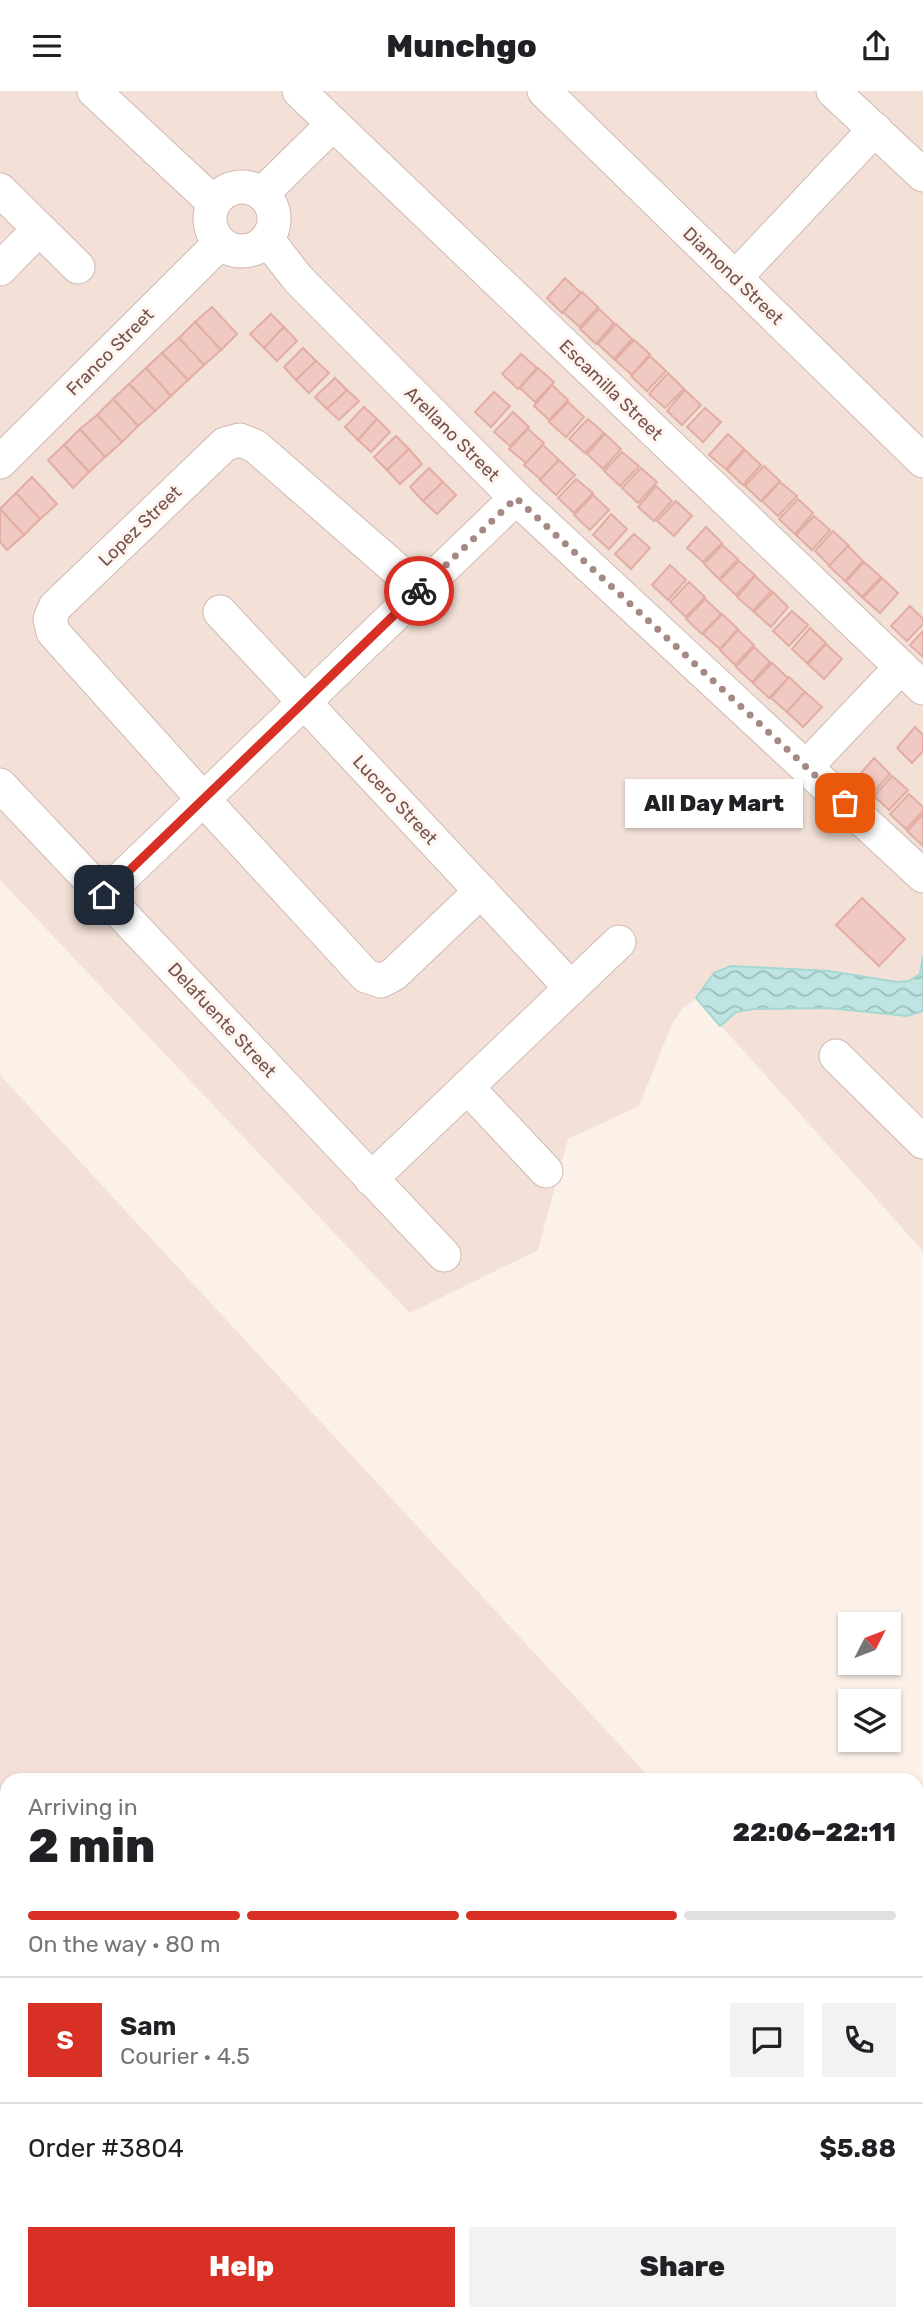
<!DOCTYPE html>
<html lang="en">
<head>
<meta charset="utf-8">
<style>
  :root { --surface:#fff; --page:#f2f2f2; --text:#202124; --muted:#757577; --line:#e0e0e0; --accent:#d93025 }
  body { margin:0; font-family:Rubik,sans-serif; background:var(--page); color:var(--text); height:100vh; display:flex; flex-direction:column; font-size:26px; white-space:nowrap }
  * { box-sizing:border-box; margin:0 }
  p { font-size:23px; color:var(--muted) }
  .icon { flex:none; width:38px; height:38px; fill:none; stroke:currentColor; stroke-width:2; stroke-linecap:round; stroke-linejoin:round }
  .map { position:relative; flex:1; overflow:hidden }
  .side { position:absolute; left:0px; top:1682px; width:924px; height:548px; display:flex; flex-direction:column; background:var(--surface); border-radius:21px 21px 0 0; box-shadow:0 2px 5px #0004 }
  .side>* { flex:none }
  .needle { width:46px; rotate:48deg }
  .buttons { position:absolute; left:838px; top:1521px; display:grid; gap:14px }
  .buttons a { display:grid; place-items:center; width:63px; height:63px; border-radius:0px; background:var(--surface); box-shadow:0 2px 5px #0004; font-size:35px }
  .pin { position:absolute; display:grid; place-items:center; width:60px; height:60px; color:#fff; margin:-30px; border-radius:14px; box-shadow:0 4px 10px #0006 }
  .courier { position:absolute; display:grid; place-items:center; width:70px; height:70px; margin:-35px; border:5px solid #d93025; border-radius:50%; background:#fff; color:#222; box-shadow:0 2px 9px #0007 }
  .bubble { position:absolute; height:49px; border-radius:0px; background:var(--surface); box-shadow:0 2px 5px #0004; font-size:23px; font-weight:800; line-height:49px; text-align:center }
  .headline em { font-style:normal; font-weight:800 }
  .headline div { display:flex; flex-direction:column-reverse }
  .headline { display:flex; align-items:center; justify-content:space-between; height:119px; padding:0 28px }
  h1 { font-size:46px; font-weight:800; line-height:52px }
  .bar { display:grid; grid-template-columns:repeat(4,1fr); gap:10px 7px; align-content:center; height:84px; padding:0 28px }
  .bar i { height:9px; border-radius:5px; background:var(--line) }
  .bar .current { background:var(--accent) }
  .bar p { grid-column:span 4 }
  .line { display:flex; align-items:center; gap:18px; padding:0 28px; border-top:2px solid var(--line) }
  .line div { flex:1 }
  .round { display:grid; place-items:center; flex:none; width:74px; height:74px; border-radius:0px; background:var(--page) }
  .action { display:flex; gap:14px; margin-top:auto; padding:14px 28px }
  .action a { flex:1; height:80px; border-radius:0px; background:var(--accent); color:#fff; font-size:28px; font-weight:800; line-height:80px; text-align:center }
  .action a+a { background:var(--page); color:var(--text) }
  header { display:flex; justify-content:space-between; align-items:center; height:91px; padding:0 28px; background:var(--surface); font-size:32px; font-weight:800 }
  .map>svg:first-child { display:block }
</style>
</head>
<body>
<header><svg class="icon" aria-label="menu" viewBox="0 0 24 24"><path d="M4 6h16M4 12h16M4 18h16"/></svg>Munchgo<svg class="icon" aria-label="share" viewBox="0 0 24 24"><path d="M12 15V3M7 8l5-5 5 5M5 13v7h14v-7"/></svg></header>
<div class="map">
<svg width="923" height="2229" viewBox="0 0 923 2229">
  <defs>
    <pattern id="water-waves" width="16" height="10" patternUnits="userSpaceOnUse" patternTransform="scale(1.75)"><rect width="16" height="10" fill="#bee5e2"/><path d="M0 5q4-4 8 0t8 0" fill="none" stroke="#9fbcb9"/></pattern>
  </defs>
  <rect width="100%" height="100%" fill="#fcf1e9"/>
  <g fill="#f3e1d8">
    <polygon points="0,0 923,0 923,1160 696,907 683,917 672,933 639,1015 568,1048 538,1159 410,1222 0,789"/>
    <polygon points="0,984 652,1689 7,1689 7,2222 917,2222 917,1975 923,1982 923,2229 0,2229"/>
  </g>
  <polygon fill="url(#water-waves)" stroke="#a5d7d3" stroke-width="2" points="923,865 923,920 907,925 828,917 754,918 736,921 720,935 696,907 714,882 731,875 829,880 897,891 909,890 920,883"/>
  <g fill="#f0cac2" stroke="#e2ada3" stroke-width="2">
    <polygon points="565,187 581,202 562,222 547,207"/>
    <polygon points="582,201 598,216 580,236 563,221"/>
    <polygon points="212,216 237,243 221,259 195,231"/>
    <polygon points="599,218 614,232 596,253 580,238"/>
    <polygon points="271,223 284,236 264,257 250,243"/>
    <polygon points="195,231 221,259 204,274 179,247"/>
    <polygon points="616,233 632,248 614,268 598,253"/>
    <polygon points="284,236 297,250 277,270 264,257"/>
    <polygon points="179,247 204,274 188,289 162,262"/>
    <polygon points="634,249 650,263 632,284 615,269"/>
    <polygon points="303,257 316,270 296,289 284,276"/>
    <polygon points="162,262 188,289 171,305 146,277"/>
    <polygon points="521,263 537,277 518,298 502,283"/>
    <polygon points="650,265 666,280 647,300 631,285"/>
    <polygon points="316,270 329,282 309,302 296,289"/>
    <polygon points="146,277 171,305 155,320 129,293"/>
    <polygon points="538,277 554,291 535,311 520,297"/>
    <polygon points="668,282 684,298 665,317 649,303"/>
    <polygon points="335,287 347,299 327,318 315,306"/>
    <polygon points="129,293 155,320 138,335 113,308"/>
    <polygon points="552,294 568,309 549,329 534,315"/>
    <polygon points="347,299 359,310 339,329 327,318"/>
    <polygon points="685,299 701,314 682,334 667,320"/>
    <polygon points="494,301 510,315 491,336 475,321"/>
    <polygon points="113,308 138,335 122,351 97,324"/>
    <polygon points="568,311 584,326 566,346 549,331"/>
    <polygon points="364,316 377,328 358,349 345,336"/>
    <polygon points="705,317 721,331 703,351 687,336"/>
    <polygon points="513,321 529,336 510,355 494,341"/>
    <polygon points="97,324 122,351 105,366 80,338"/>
    <polygon points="377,328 390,341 371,361 358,349"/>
    <polygon points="588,328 604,342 585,362 569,348"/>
    <polygon points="80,338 105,366 89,381 64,354"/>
    <polygon points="528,338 544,352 526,372 509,358"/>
    <polygon points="605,343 621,358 603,378 587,363"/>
    <polygon points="728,343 744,358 726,378 709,364"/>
    <polygon points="396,345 409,358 387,379 374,366"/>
    <polygon points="64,354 89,381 73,397 48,369"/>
    <polygon points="543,354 559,369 540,388 524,374"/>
    <polygon points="409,358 422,373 400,393 387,379"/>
    <polygon points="745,359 761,374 743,394 727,379"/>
    <polygon points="622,361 639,375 620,395 604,380"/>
    <polygon points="559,369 575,384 556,404 540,389"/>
    <polygon points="764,375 780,390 761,410 745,395"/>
    <polygon points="429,377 443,391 423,410 410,396"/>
    <polygon points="641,377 657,391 638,412 622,397"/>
    <polygon points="32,386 57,413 40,428 16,402"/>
    <polygon points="576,388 593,402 574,422 558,407"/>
    <polygon points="443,391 456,404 437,423 423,410"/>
    <polygon points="780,391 797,405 778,425 762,410"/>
    <polygon points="656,395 672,410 654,430 638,416"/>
    <polygon points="16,402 40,428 24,444 0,418"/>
    <polygon points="593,404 609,419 590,439 574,424"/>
    <polygon points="798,408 813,422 795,443 779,428"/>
    <polygon points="676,410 692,425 674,445 657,430"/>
    <polygon points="0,418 24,444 7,459 0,451"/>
    <polygon points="611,423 627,438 609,458 593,444"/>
    <polygon points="814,425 830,439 812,459 796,444"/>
    <polygon points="706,436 722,452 703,471 687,457"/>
    <polygon points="833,440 849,455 830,475 815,460"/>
    <polygon points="634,443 650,457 631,478 615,463"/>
    <polygon points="722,454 738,468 719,488 704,473"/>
    <polygon points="848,455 863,470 845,490 829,475"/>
    <polygon points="739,470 755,484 736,504 720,489"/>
    <polygon points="864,471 881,486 862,506 846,491"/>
    <polygon points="670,474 686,489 668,509 652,494"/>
    <polygon points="755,485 771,500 753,520 737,506"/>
    <polygon points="882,487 898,502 880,522 863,507"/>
    <polygon points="689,491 705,506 686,526 670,511"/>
    <polygon points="773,501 788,516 771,536 754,521"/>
    <polygon points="705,508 721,523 702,543 686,528"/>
    <polygon points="910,515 923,528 923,533 907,550 891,535"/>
    <polygon points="792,520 808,534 789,555 773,540"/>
    <polygon points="722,523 738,538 720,558 703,543"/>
    <polygon points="810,537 826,552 807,572 792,558"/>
    <polygon points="738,539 754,554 735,574 720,559"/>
    <polygon points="923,540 923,566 910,554"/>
    <polygon points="826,553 842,568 824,588 808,573"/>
    <polygon points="754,556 770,571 752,591 736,576"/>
    <polygon points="772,572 788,587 769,607 753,592"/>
    <polygon points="789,586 805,601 787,621 771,607"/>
    <polygon points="805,601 822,616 803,636 787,621"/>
    <polygon points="915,636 923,644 923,660 912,672 897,657"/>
    <polygon points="874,667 890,683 872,703 856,688"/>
    <polygon points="892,685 908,699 889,719 874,705"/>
    <polygon points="909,703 923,716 923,720 906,738 890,723"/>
    <polygon points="923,723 923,755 907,740"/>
    <polygon points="862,807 905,848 879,875 836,834"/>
  </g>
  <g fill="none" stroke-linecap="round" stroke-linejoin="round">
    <g stroke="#d0b9b2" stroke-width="35">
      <g id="street">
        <polyline points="94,0 214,112"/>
        <polyline points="299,0 923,597"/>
        <polyline points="544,0 923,370"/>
        <polyline points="833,0 923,84"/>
        <circle cx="242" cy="128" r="32"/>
        <polyline points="0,99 78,176"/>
        <polyline points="262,103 333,33"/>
        <polyline points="267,148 298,188 516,407 923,785"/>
        <polyline points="0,178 39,138"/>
        <polyline points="735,187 875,38"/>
        <polyline points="0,371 220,152"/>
        <polyline points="420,499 255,355 240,349 225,353 55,516 50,528 53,541 203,708 366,885 381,890 394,883 481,800"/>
        <polyline points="220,521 571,897"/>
        <polyline points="807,675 901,576"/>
        <polyline points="0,694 444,1164"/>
        <polyline points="104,804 516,407"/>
        <polyline points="836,965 923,1051"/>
        <polyline points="467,996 546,1080"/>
        <polyline points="371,1088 619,851"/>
        <polyline points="421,2229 429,2222"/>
        <polyline points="722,2229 726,2222"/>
      </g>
    </g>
    <use href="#street" stroke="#fff" stroke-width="33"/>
  </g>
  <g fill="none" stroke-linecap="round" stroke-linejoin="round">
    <polyline stroke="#a58a84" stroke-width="7" stroke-dasharray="0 12.6" points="419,500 516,407 845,712"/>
    <polyline stroke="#d93025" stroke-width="9" points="104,804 419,500"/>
  </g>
  <g text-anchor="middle" stroke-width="6" stroke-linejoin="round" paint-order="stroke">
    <g font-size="18" fill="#76534d" stroke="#fef5f0">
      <text transform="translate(733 185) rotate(44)" y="6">Diamond Street</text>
      <text transform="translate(110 261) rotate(-45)" y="6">Franco Street</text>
      <text transform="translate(611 299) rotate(44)" y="6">Escamilla Street</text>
      <text transform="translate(452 343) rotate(45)" y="6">Arellano Street</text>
      <text transform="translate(140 435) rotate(-44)" y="6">Lopez Street</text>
      <text transform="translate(395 709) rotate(47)" y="6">Lucero Street</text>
      <text transform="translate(222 929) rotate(47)" y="6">Delafuente Street</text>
    </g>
  </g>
</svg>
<div class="buttons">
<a><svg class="needle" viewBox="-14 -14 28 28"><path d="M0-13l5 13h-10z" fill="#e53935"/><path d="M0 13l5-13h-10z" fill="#757577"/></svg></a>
<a><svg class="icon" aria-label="layers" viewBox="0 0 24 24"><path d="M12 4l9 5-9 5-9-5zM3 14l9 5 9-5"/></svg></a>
</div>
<div class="pin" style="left:845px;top:712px;background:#ea580c"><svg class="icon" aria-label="bag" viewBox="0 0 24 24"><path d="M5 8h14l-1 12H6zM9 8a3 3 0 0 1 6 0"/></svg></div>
<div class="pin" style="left:104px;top:804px;background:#1f2937"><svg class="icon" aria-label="home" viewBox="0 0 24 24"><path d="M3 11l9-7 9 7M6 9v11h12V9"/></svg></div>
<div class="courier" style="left:419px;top:500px"><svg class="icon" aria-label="bike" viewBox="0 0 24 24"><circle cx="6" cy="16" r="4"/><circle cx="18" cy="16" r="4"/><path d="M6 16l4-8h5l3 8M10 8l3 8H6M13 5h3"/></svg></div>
<div class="bubble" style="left:625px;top:688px;width:178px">All Day Mart</div>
<section class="side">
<div class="headline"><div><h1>2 min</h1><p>Arriving in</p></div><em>22:06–22:11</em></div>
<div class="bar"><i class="current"></i><i class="current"></i><i class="current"></i><i></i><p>On the way · 80 m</p></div>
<div class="line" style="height:126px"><b class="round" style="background:var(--accent);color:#fff">S</b><div><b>Sam</b><p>Courier · 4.5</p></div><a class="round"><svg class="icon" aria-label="chat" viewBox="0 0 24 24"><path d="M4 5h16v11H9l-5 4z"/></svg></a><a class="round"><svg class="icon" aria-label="phone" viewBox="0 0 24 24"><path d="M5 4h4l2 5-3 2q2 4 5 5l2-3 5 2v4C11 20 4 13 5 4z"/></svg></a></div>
<div class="line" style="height:91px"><div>Order #3804</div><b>$5.88</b></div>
<div class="action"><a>Help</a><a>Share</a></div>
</section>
</div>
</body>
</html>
